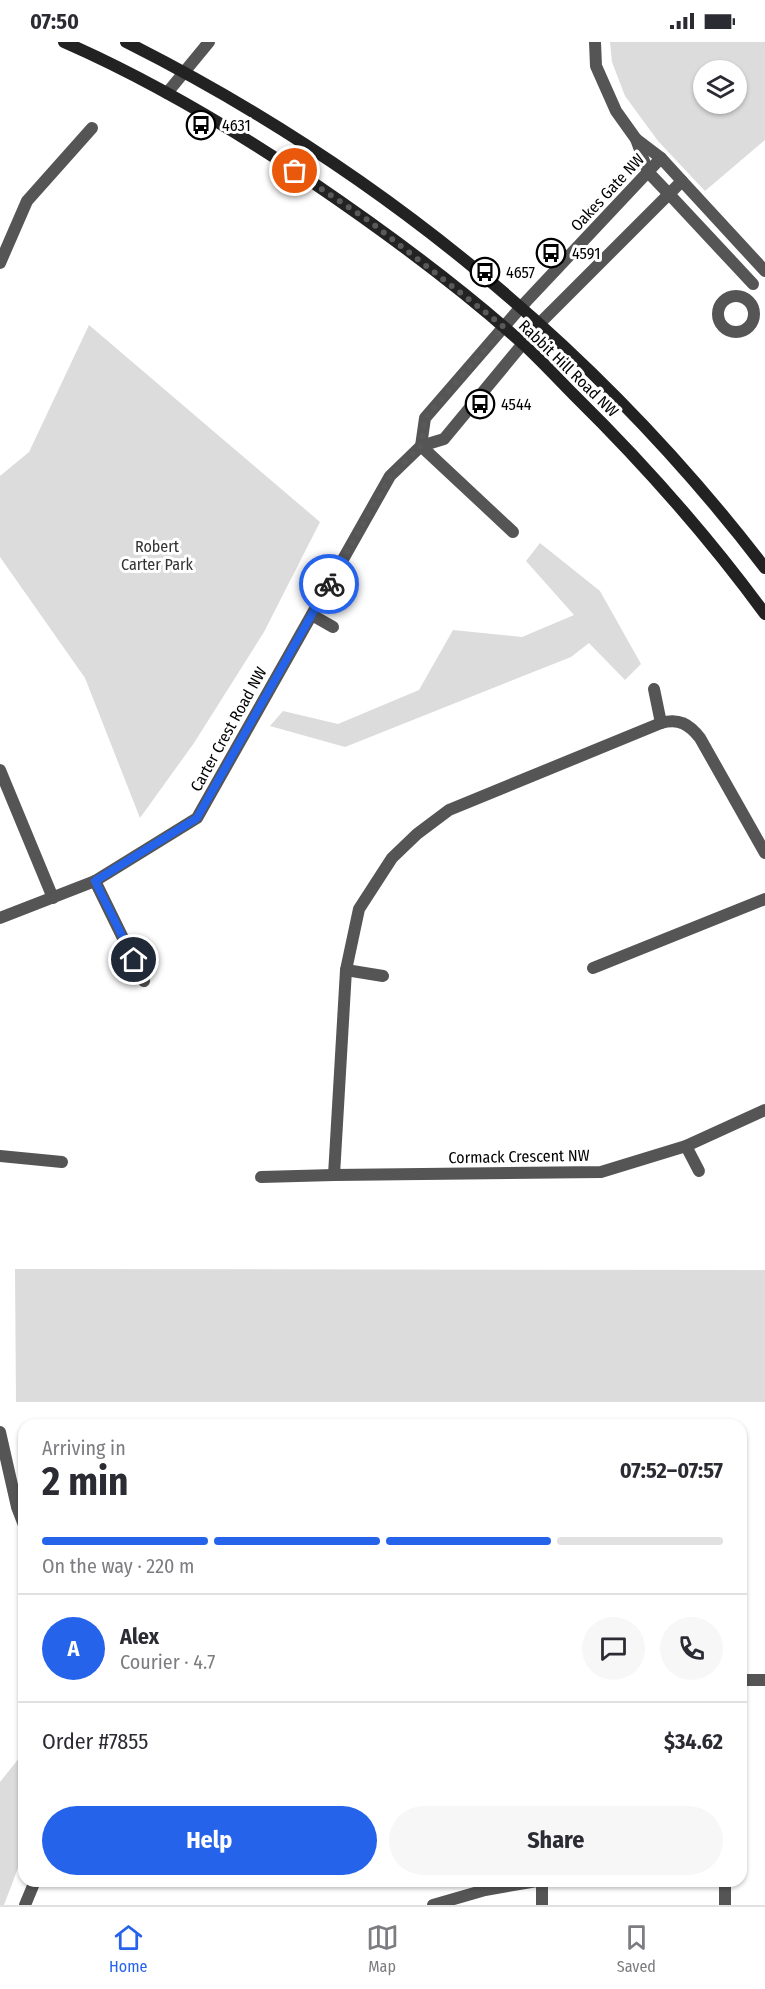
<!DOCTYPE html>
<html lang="en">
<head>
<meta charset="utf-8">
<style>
  :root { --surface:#fff; --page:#f7f7f7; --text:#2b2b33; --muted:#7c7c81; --line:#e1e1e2; --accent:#2563eb }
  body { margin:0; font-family:"Fira Sans Condensed",sans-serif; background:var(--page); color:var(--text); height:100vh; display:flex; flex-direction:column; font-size:22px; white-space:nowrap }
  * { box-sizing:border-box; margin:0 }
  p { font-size:20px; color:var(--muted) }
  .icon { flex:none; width:33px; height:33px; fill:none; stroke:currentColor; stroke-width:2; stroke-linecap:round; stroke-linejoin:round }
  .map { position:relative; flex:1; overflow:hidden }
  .panel { position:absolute; left:18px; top:1377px; width:729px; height:468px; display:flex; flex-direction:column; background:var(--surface); border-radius:18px; box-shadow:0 2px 4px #0004 }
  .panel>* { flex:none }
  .controls { position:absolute; left:693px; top:18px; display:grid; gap:12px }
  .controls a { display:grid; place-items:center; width:54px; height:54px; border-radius:50%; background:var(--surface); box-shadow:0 2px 4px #0004; font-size:30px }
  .pin { position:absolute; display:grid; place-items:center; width:51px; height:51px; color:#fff; margin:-26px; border:3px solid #fff; border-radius:50%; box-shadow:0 2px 6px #0007 }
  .courier { position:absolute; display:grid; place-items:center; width:60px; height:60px; margin:-30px; border:4px solid #2563eb; border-radius:50%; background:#fff; color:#222; box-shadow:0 2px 8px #0007 }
  .head em { font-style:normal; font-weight:700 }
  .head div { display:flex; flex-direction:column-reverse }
  .head { display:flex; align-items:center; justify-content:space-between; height:102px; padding:0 24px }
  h1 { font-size:39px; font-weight:700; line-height:45px }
  .bar { display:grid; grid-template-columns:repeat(4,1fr); gap:9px 6px; align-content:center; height:72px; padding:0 24px }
  .bar i { height:8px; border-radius:4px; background:var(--line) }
  .bar .active { background:var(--accent) }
  .bar p { grid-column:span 4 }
  .line { display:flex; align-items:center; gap:15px; padding:0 24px; border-top:2px solid var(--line) }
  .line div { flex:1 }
  .round { display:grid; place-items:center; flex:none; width:63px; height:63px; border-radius:32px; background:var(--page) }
  .button { display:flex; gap:12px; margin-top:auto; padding:12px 24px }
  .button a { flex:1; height:69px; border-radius:36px; background:var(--accent); color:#fff; font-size:24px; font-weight:700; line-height:69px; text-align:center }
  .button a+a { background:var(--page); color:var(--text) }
  .status { display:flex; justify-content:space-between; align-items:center; height:42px; padding:0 30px; background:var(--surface); direction:ltr }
  .status svg { height:16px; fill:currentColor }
  .dock { display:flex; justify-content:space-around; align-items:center; height:84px; border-top:2px solid var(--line); background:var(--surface); font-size:16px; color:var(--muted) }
  .dock a { display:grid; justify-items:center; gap:3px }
  .dock .active { color:var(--accent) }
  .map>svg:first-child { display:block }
</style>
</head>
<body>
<div class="status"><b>07:50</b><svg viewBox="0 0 49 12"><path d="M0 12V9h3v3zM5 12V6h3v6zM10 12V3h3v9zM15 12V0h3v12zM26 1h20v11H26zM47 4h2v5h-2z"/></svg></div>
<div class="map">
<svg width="765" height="1863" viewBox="0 0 765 1863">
  <rect width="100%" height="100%" fill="#fff"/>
  <g fill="#dcdcdc" fill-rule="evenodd">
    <path d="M610 0H765V98L705 149 658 99 625 54 612 20ZM704 28H736V62H704Z"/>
    <polygon points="89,283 320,480 264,590 194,701 140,776 85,636 0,515 0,434 29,410"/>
    <polygon points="540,501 600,549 641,622 625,638 589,601 571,615 345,705 270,684 283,669 338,682 419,648 453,588 522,595 574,573 526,519"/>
    <polygon points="15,1227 765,1228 765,1360 16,1360"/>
    <polygon points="24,1710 24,1810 4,1863 0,1863 0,1740"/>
  </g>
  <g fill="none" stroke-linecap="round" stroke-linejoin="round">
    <g stroke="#555" stroke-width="12">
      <polyline points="682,139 765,229"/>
      <polyline points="669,152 753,242"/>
      <polyline points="0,221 27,159 92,86"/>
      <circle cx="736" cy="272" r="18"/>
      <polyline points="421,404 513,490"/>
      <polyline points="312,573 333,585"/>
      <polyline points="654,647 661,681"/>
      <polyline points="0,728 53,856"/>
      <path d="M765 811 700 696C689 682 679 676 661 681L449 768 417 792 392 816 359 867 346 928 334 1133 601 1130 686 1104 765 1068"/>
      <polyline points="95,839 144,939"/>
      <polyline points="593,926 765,857"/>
      <polyline points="346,928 383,934"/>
      <polyline points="686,1104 699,1129"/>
      <polyline points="0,1114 62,1120"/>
      <polyline points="261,1135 334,1133"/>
      <polyline points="433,1863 485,1848 537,1839"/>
      <polyline points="542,1863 542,1839"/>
      <polyline points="725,1863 725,1839"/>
    </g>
    <g stroke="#555" stroke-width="12">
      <polyline points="595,0 596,24 616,69 636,97 648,130 669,152"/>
      <polyline points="167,51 209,0"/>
      <polyline points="421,404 425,376 521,265 661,116"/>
      <polyline points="0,876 95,839 197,776 390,434 421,404 444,397 540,281 682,139 661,116 636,97"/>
      <polyline points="0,1390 17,1465 24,1483"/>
      <polyline points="741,1638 765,1638"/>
      <polyline points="25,1863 35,1839"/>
    </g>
    <g stroke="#222" stroke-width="12">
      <path d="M64 0C151 38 233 87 312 140 384 189 455 241 520 299 539 316 557 336 575 354 644 422 708 494 765 572"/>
      <path d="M126 0C375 125 596 305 765 526"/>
    </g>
  </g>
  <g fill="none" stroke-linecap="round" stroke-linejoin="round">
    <polyline stroke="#595959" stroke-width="6" stroke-dasharray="0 10.8" points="295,129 369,179 504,285 425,376 421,404 390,434 329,542"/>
    <polyline stroke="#2563eb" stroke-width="8" points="134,918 95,839 197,776 329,542"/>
  </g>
  <defs>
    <g id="bus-ring" transform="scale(1.5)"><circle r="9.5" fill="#fff" stroke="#000" stroke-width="1.5"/><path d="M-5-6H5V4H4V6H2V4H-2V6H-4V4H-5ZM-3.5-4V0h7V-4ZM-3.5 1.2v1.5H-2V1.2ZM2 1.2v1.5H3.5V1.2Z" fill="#000"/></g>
  </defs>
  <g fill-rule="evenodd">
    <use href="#bus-ring" x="201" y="83"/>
    <use href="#bus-ring" x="551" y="211"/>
    <use href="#bus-ring" x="485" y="230"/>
    <use href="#bus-ring" x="480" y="362"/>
  </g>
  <g text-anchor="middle" stroke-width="6" stroke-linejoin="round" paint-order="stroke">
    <g font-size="16" fill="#000" stroke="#fff" text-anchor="start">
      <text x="222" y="89">4631</text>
      <text x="572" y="217">4591</text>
      <text x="506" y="236">4657</text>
      <text x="501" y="368">4544</text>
    </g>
    <g font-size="16" fill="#000" stroke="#fff">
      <text transform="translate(607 150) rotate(-47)" y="6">Oakes Gate NW</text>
      <text transform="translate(569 326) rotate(44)" y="6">Rabbit Hill Road NW</text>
      <text transform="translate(228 687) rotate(-61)" y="6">Carter Crest Road NW</text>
      <text transform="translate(519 1114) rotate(-1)" y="6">Cormack Crescent NW</text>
    </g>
    <g font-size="16" fill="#333" stroke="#fff">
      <text x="157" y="510">Robert<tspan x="157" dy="18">Carter Park</tspan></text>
    </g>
  </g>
</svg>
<div class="controls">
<a><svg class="icon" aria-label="layers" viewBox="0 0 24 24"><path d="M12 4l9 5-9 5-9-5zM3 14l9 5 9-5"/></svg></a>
</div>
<div class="pin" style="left:295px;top:129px;background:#ea580c"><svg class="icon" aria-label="bag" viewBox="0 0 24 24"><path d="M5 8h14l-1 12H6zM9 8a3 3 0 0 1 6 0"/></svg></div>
<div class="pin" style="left:134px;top:918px;background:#1f2937"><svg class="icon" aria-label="home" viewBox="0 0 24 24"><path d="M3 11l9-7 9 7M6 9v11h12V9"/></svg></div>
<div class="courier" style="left:329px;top:542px"><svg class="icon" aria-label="bike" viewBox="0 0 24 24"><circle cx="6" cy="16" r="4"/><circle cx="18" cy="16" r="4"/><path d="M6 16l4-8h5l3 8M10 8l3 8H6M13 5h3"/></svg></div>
<section class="panel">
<div class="head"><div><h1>2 min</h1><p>Arriving in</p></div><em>07:52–07:57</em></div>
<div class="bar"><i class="active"></i><i class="active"></i><i class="active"></i><i></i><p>On the way · 220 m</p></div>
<div class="line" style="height:108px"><b class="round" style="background:var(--accent);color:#fff">A</b><div><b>Alex</b><p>Courier · 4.7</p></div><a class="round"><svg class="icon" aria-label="chat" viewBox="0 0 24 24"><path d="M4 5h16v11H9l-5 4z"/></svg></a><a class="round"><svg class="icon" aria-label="phone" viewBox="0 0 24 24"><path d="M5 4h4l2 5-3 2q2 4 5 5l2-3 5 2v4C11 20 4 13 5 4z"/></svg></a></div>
<div class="line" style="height:78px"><div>Order #7855</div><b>$34.62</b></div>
<div class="button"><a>Help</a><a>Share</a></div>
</section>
</div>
<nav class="dock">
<a class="active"><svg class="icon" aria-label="home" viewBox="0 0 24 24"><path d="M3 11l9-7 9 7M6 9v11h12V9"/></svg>Home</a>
<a><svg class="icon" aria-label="map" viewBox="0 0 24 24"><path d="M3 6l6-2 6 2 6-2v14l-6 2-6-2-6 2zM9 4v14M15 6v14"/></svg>Map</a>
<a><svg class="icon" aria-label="saved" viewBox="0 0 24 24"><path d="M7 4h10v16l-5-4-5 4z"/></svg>Saved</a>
</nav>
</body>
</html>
